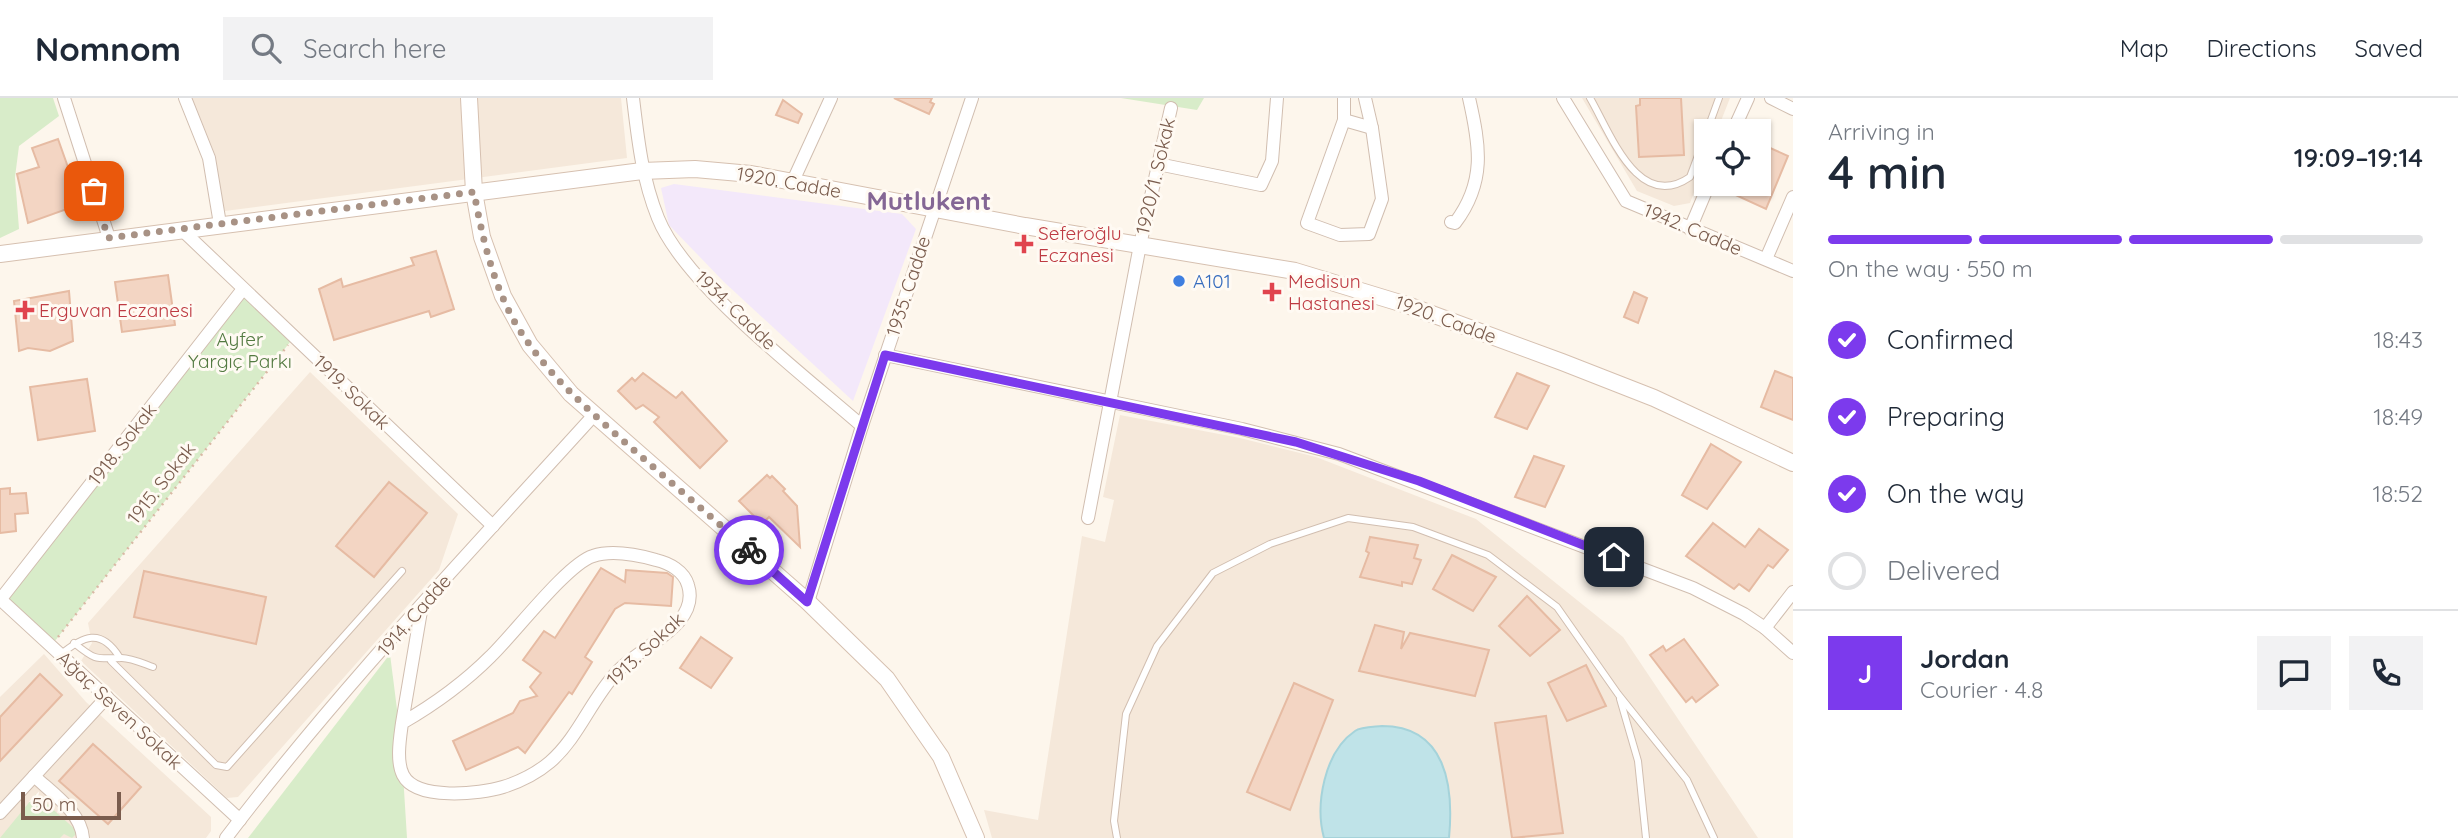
<!DOCTYPE html>
<html lang="en">
<head>
<meta charset="utf-8">
<style>
  :root { --surface:#fff; --page:#f2f2f3; --text:#1f2937; --muted:#747a83; --line:#e0e1e3; --accent:#7c3aed }
  body { margin:0; font-family:Quicksand,sans-serif; background:var(--page); color:var(--text); height:100vh; display:flex; flex-direction:column; font-size:26px; white-space:nowrap }
  * { box-sizing:border-box; margin:0 }
  p { font-size:23px; color:var(--muted) }
  .icon { flex:none; width:38px; height:38px; fill:none; stroke:currentColor; stroke-width:2; stroke-linecap:round; stroke-linejoin:round }
  .map { position:relative; flex:1; overflow:hidden }
  .details { display:flex; flex-direction:column; background:var(--surface); width:665px }
  .details>* { flex:none }
  .fabs { position:absolute; left:1694px; top:21px; display:grid; gap:14px }
  .fabs a { display:grid; place-items:center; width:77px; height:77px; border-radius:0px; background:var(--surface); box-shadow:0 2px 5px #0004; font-size:35px }
  .scale { position:absolute; left:21px; bottom:18px; width:100px; box-sizing:border-box; padding-left:7px; border:4px solid #7a5c4d; border-top:0; font-size:19px; line-height:24px; white-space:nowrap; color:#7a5c4d; -webkit-text-stroke:5px #fffaf3; paint-order:stroke }
  .pin { position:absolute; display:grid; place-items:center; width:60px; height:60px; color:#fff; margin:-30px; border-radius:14px; box-shadow:0 4px 10px #0006 }
  .courier { position:absolute; display:grid; place-items:center; width:70px; height:70px; margin:-35px; border:5px solid #7c3aed; border-radius:50%; background:#fff; color:#222; box-shadow:0 2px 9px #0007 }
  .head em { font-style:normal; font-weight:600 }
  .head div { display:flex; flex-direction:column-reverse }
  .head { display:flex; align-items:center; justify-content:space-between; height:119px; padding:0 35px }
  h1 { font-size:46px; font-weight:600; line-height:52px }
  .bar { display:grid; grid-template-columns:repeat(4,1fr); gap:10px 7px; align-content:center; height:84px; padding:0 35px }
  .bar i { height:9px; border-radius:5px; background:var(--line) }
  .bar .on { background:var(--accent) }
  .bar p { grid-column:span 4 }
  .line { display:flex; align-items:center; gap:18px; padding:0 35px; border-top:2px solid var(--line) }
  .line div { flex:1 }
  .round { display:grid; place-items:center; flex:none; width:74px; height:74px; border-radius:0px; background:var(--page) }
  ol { padding:0 35px; list-style:none }
  li { display:flex; align-items:center; gap:21px; height:77px }
  li p { margin-inline-start:auto }
  li .icon { padding:7px; border-radius:50%; background:var(--accent); color:#fff; stroke-width:4 }
  li:last-child { color:var(--muted) }
  li i { width:38px; height:38px; border:4px solid var(--line); border-radius:50% }
  header { display:flex; align-items:center; gap:42px; box-sizing:border-box; height:98px; padding:0 35px; background:var(--surface); border-bottom:2px solid var(--line) }
  header strong { font-size:33px }
  nav { display:flex; gap:38px; margin-inline-start:auto; font-size:24px }
  .search { width:490px; height:63px; background:var(--page); display:flex; align-items:center; gap:18px; box-sizing:border-box; padding:0 24px; border-radius:0px; color:var(--muted); font-size:26px }
  main { display:flex; flex:1; min-height:0 }
  .map>svg:first-child { display:block }
</style>
</head>
<body>
<header>
<strong>Nomnom</strong>
<div class="search"><svg class="icon" aria-label="search" viewBox="0 0 24 24"><circle cx="10" cy="10" r="6"/><path d="M15 15l6 6"/></svg>Search here</div>
<nav><a>Map</a><a>Directions</a><a>Saved</a></nav>
</header>
<main>
<div class="map">
<svg width="1793" height="740" viewBox="0 0 1793 740">
  <rect width="100%" height="100%" fill="#fdf6ec"/>
  <g fill="#f5e8da">
    <polygon points="183,0 621,0 627,60 225,113"/>
    <polygon points="1582,0 1730,0 1717,33 1706,33 1706,62 1690,105 1674,108 1637,93"/>
    <polygon points="310,274 458,416 439,472 238,699 227,700 81,563 92,545 88,525"/>
    <polygon points="1120,317 1240,340 1316,359 1476,421 1623,539 1758,740 992,740 984,712 1038,722 1082,438 1105,444 1114,402 1103,399"/>
    <polygon points="44,556 86,604 211,719 211,733 206,740 0,740 0,599"/>
  </g>
  <polygon fill="#f3e8fa" points="674,86 902,116 916,131 853,303 724,184 669,127 661,90"/>
  <g fill="#d8ecc9">
    <polygon points="0,0 53,0 59,18 19,48 15,79 19,131 0,140"/>
    <polygon points="1121,0 1204,0 1197,12"/>
    <polygon points="243,191 294,239 51,548 0,502"/>
    <polygon points="390,556 401,643 407,740 248,740"/>
    <polygon points="36,696 78,734 72,740 64,736 60,740 0,740"/>
  </g>
  <path fill="#bfe3e8" stroke="#a5d3da" stroke-width="2" d="M1382 628C1446 628 1454 688 1449 740H1324C1315 707 1324 654 1355 633 1361 629 1374 629 1382 628Z"/>
  <g fill="#f3d5c3" stroke="#e6bba3" stroke-width="2">
    <polygon points="894,0 932,0 930,4 934,6 929,16"/>
    <polygon points="1640,0 1681,0 1684,57 1639,59 1636,8 1640,7"/>
    <polygon points="783,2 802,16 798,25 776,17"/>
    <polygon points="58,41 81,106 28,125 17,76 39,69 32,50"/>
    <polygon points="1759,45 1788,58 1766,111 1729,94 1732,86 1759,86"/>
    <polygon points="436,153 454,211 431,219 429,213 334,242 319,191 341,181 343,189 414,167 411,160"/>
    <polygon points="168,177 175,227 122,234 115,184"/>
    <polygon points="69,193 73,243 50,253 28,250 19,253 14,203"/>
    <polygon points="1634,194 1647,200 1638,225 1624,219"/>
    <polygon points="1775,273 1793,280 1793,322 1761,309"/>
    <polygon points="643,275 676,300 682,294 727,343 700,370 654,324 659,319 643,307 636,311 618,293 632,280 635,283"/>
    <polygon points="1517,275 1549,288 1527,331 1495,319"/>
    <polygon points="87,281 95,333 38,342 30,289"/>
    <polygon points="1711,346 1741,364 1707,411 1682,397"/>
    <polygon points="1534,358 1564,368 1545,409 1515,399"/>
    <polygon points="767,377 770,380 772,378 785,391 783,393 797,408 800,449 769,419 762,426 739,403"/>
    <polygon points="389,384 427,415 374,479 336,448"/>
    <polygon points="10,390 10,396 26,395 28,415 15,416 16,433 0,435 0,391"/>
    <polygon points="1713,425 1745,449 1759,431 1788,452 1773,470 1768,467 1749,493 1739,486 1734,491 1686,458"/>
    <polygon points="1370,439 1418,447 1414,460 1421,462 1412,486 1402,484 1402,488 1360,479 1369,455 1366,453"/>
    <polygon points="1452,457 1496,479 1473,513 1433,491"/>
    <polygon points="601,470 625,484 626,472 667,475 673,479 671,508 625,505 615,511 585,559 592,564 572,596 569,594 525,655 518,649 466,672 453,643 513,615 520,603 537,598 530,589 541,575 523,562 544,533 555,540"/>
    <polygon points="144,473 266,499 256,546 134,519"/>
    <polygon points="1527,498 1560,532 1530,558 1499,528"/>
    <polygon points="1375,527 1404,534 1401,551 1410,535 1489,552 1475,598 1359,573"/>
    <polygon points="701,539 732,560 711,590 680,570"/>
    <polygon points="1684,541 1718,587 1696,604 1692,599 1686,604 1650,557 1663,548 1666,553"/>
    <polygon points="1586,567 1606,608 1567,623 1548,585"/>
    <polygon points="40,576 62,597 0,663 0,619"/>
    <polygon points="1294,585 1333,602 1290,712 1247,694"/>
    <polygon points="1546,618 1563,735 1512,740 1495,625"/>
    <polygon points="93,646 141,689 108,726 59,683"/>
  </g>
  <g fill="none" stroke-linecap="round" stroke-linejoin="round">
    <g stroke="#d1beb0" stroke-width="8">
      <g id="lane">
        <path d="M1590 0C1610 34 1638 115 1690 79L1706 36"/>
        <polyline points="1707,33 1719,0"/>
        <path d="M74 545C95 562 95 561 120 560 130 559 144 566 153 569"/>
        <path d="M60 557C83 538 101 529 120 560"/>
        <polyline points="111,563 216,667 227,669 402,473"/>
        <polyline points="1620,601 1638,663 1646,740"/>
        <polyline points="1117,740 1114,723 1126,616 1157,548 1213,475 1270,446 1348,420 1413,429 1488,457 1557,509 1618,596 1687,682 1714,740"/>
      </g>
    </g>
    <g stroke="#d1beb0" stroke-width="14">
      <g id="street">
        <polyline points="64,0 109,140"/>
        <polyline points="185,0 209,60 220,126"/>
        <path d="M633 0C638 42 642 80 658 120 685 187 805 278 862 328"/>
        <polyline points="1344,0 1344,22 1307,125 1340,137 1369,136 1382,101 1372,30"/>
        <polyline points="1563,0 1626,103 1793,173"/>
        <polyline points="1771,0 1793,11"/>
        <polyline points="1344,22 1372,30 1365,0"/>
        <polyline points="1733,33 1748,0"/>
        <polyline points="1158,66 1261,87 1272,63 1277,0"/>
        <polyline points="793,83 831,0"/>
        <path d="M1451 124 1455 125C1486 84 1480 48 1469 0"/>
        <polyline points="181,131 493,428"/>
        <polyline points="1690,131 1709,86"/>
        <polyline points="1766,161 1793,99"/>
        <polyline points="885,257 1242,331 1339,356 1693,490 1744,516 1765,530 1793,494"/>
        <polyline points="1088,420 1140,147 1171,10"/>
        <polyline points="0,501 240,722"/>
        <polyline points="0,502 243,191"/>
        <polyline points="808,504 862,328 972,0"/>
        <polyline points="1765,530 1793,555"/>
        <path d="M402 625C435 606 465 584 491 558 514 536 567 466 593 458 611 452 638 457 656 462 669 465 684 473 688 487 701 528 638 549 616 575 591 602 578 640 550 664 537 675 519 684 503 689 480 696 416 703 403 677 396 663 400 640 402 625L422 507"/>
        <path d="M34 678C52 695 81 714 83 740"/>
        <polyline points="0,715 107,599"/>
        <path d="M226 740C339 591 469 455 594 317"/>
      </g>
    </g>
    <g stroke="#d6c0b0" stroke-width="18">
      <g id="secondary">
        <polyline points="469,0 474,94 482,139 503,198 530,247 571,296 808,504 887,581 941,659 976,740"/>
        <polyline points="0,156 642,73 695,71 751,76 1025,128 1295,173 1410,208 1562,264 1654,300 1793,365"/>
      </g>
    </g>
    <polyline stroke="#d9b8a5" stroke-width="2.5" stroke-dasharray="2 5" stroke-linecap="butt" points="58,539 288,247"/>
    <use href="#lane" stroke="#fff" stroke-width="6"/>
    <use href="#street" stroke="#fff" stroke-width="12"/>
    <use href="#secondary" stroke="#fff" stroke-width="16"/>
  </g>
  <g fill="none" stroke-linecap="round" stroke-linejoin="round">
    <path stroke="#a89285" stroke-width="7" stroke-dasharray="0 12.6" d="M94 93 108 140 474 94C482 138 492 182 513 221 542 272 585 309 628 347 668 382 709 417 749 452"/>
    <polyline stroke="#7c3aed" stroke-width="9" points="749,452 807,504 885,257 1296,344 1419,383 1614,459"/>
  </g>
  <g fill="#e0444e" stroke="#fffaf3" stroke-width="2.5">
    <path d="M1020.5 135.5h7v7h7v7h-7v7h-7v-7h-7v-7h7z"/>
    <path d="M1268.5 183.5h7v7h7v7h-7v7h-7v-7h-7v-7h7z"/>
    <path d="M21.5 201.5h7v7h7v7h-7v7h-7v-7h-7v-7h7z"/>
  </g>
  <circle fill="#3f7fe0" stroke="#fffaf3" stroke-width="2.5" cx="1179" cy="183" r="7"/>
  <g text-anchor="middle" stroke-width="6" stroke-linejoin="round" paint-order="stroke">
    <g font-size="19" fill="#7a5c4d" stroke="#fffaf3">
      <text transform="translate(1155 78) rotate(-77)" y="7">1920/1. Sokak</text>
      <text transform="translate(789 84) rotate(10)" y="7">1920. Cadde</text>
      <text transform="translate(1693 131) rotate(23)" y="7">1942. Cadde</text>
      <text transform="translate(908 188) rotate(-72)" y="7">1935. Cadde</text>
      <text transform="translate(736 212) rotate(44)" y="7">1934. Cadde</text>
      <text transform="translate(1446 221) rotate(20)" y="7">1920. Cadde</text>
      <text transform="translate(352 294) rotate(44)" y="7">1919. Sokak</text>
      <text transform="translate(122 346) rotate(-52)" y="7">1918. Sokak</text>
      <text transform="translate(161 385) rotate(-52)" y="7">1915. Sokak</text>
      <text transform="translate(414 517) rotate(-49)" y="7">1914. Cadde</text>
      <text transform="translate(645 551) rotate(-43)" y="7">1913. Sokak</text>
      <text transform="translate(120 612) rotate(43)" y="7">Ağaç Seven Sokak</text>
    </g>
    <g font-size="19" fill="#be3a42" stroke="#fffaf3" text-anchor="start">
      <text x="1038" y="142">Seferoğlu<tspan x="1038" dy="22">Eczanesi</tspan></text>
      <text x="1288" y="190">Medisun<tspan x="1288" dy="22">Hastanesi</tspan></text>
      <text x="39" y="219">Erguvan Eczanesi</text>
    </g>
    <g font-size="19" fill="#366cbe" stroke="#fffaf3" text-anchor="start">
      <text x="1193" y="190">A101</text>
    </g>
    <g font-size="19" fill="#537a41" stroke="#fffaf3">
      <text x="240" y="248">Ayfer<tspan x="240" dy="22">Yargıç Parkı</tspan></text>
    </g>
    <g font-size="26" font-weight="bold" fill="#846695" stroke="#fffaf3">
      <text x="929" y="112">Mutlukent</text>
    </g>
  </g>
</svg>
<div class="fabs">
<a><svg class="icon" aria-label="locate" viewBox="0 0 24 24"><circle cx="12" cy="12" r="6"/><path d="M12 2v4M12 18v4M2 12h4M18 12h4"/></svg></a>
</div>
<div class="scale">50 m</div>
<div class="pin" style="left:94px;top:93px;background:#ea580c"><svg class="icon" aria-label="bag" viewBox="0 0 24 24"><path d="M5 8h14l-1 12H6zM9 8a3 3 0 0 1 6 0"/></svg></div>
<div class="pin" style="left:1614px;top:459px;background:#1f2937"><svg class="icon" aria-label="home" viewBox="0 0 24 24"><path d="M3 11l9-7 9 7M6 9v11h12V9"/></svg></div>
<div class="courier" style="left:749px;top:452px"><svg class="icon" aria-label="bike" viewBox="0 0 24 24"><circle cx="6" cy="16" r="4"/><circle cx="18" cy="16" r="4"/><path d="M6 16l4-8h5l3 8M10 8l3 8H6M13 5h3"/></svg></div>
</div>
<section class="details">
<div class="head"><div><h1>4 min</h1><p>Arriving in</p></div><em>19:09–19:14</em></div>
<div class="bar"><i class="on"></i><i class="on"></i><i class="on"></i><i></i><p>On the way · 550 m</p></div>
<ol>
<li><svg class="icon" aria-label="check" viewBox="0 0 24 24"><path d="M5 12l5 5 9-10"/></svg>Confirmed<p>18:43</p></li>
<li><svg class="icon" aria-label="check" viewBox="0 0 24 24"><path d="M5 12l5 5 9-10"/></svg>Preparing<p>18:49</p></li>
<li><svg class="icon" aria-label="check" viewBox="0 0 24 24"><path d="M5 12l5 5 9-10"/></svg>On the way<p>18:52</p></li>
<li><i></i>Delivered</li>
</ol>
<div class="line" style="height:126px"><b class="round" style="background:var(--accent);color:#fff">J</b><div><b>Jordan</b><p>Courier · 4.8</p></div><a class="round"><svg class="icon" aria-label="chat" viewBox="0 0 24 24"><path d="M4 5h16v11H9l-5 4z"/></svg></a><a class="round"><svg class="icon" aria-label="phone" viewBox="0 0 24 24"><path d="M5 4h4l2 5-3 2q2 4 5 5l2-3 5 2v4C11 20 4 13 5 4z"/></svg></a></div>
</section>
</main>
</body>
</html>
